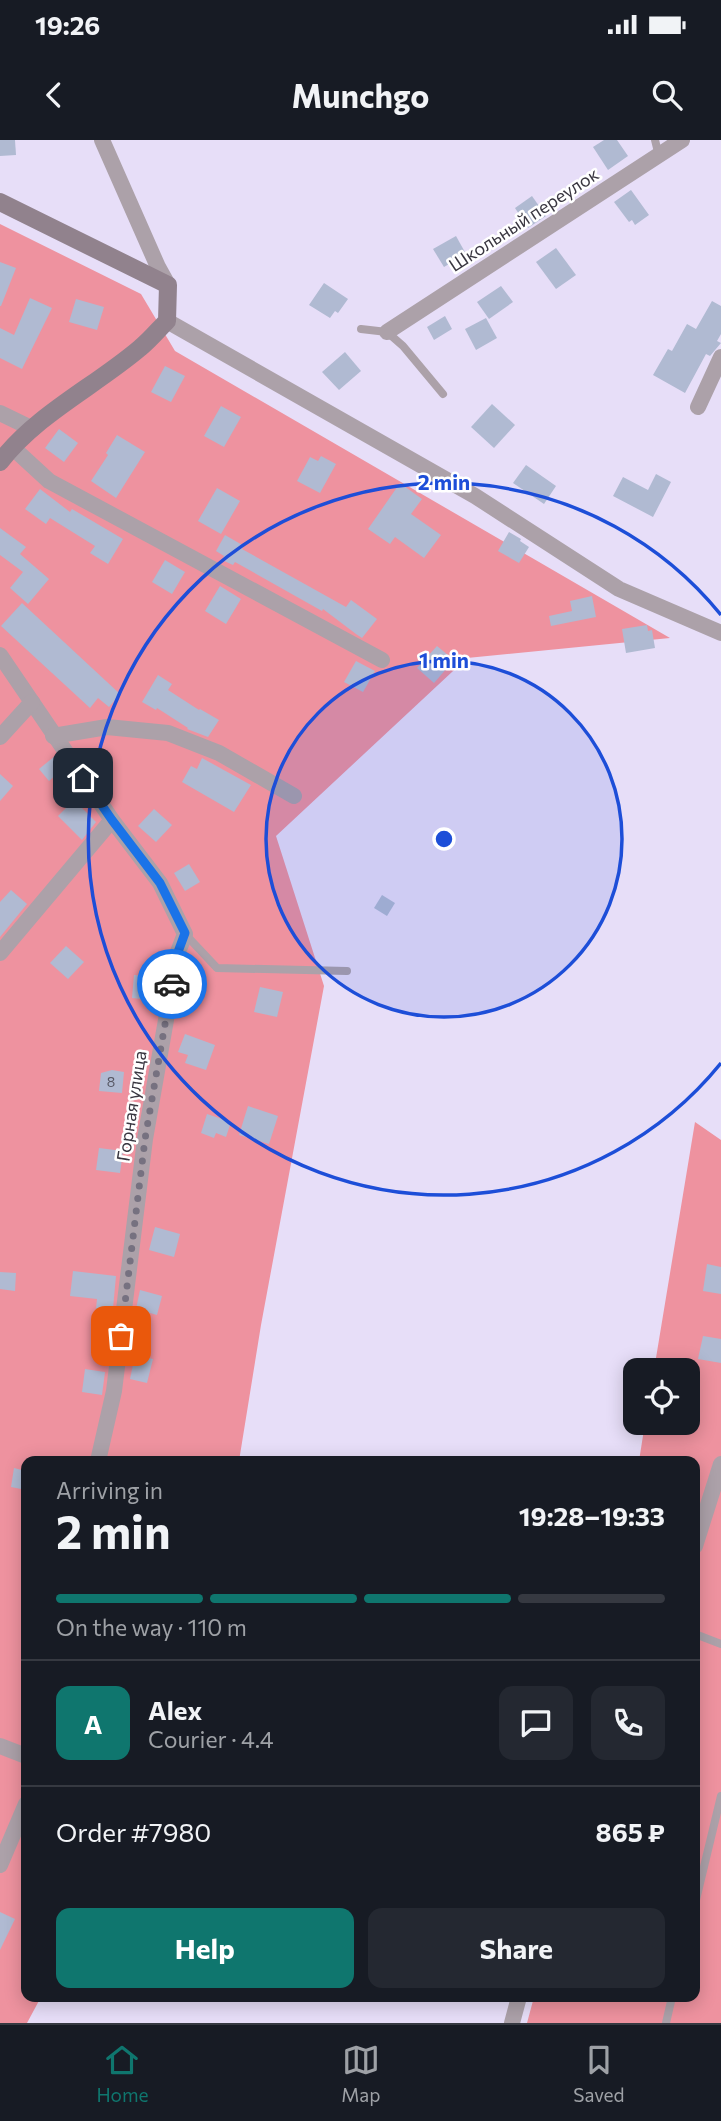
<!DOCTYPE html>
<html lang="en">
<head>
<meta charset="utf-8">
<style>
  :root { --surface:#171b24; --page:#242831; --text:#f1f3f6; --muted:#9ea1a6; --line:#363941; --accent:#0f766e }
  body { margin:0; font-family:Commissioner,sans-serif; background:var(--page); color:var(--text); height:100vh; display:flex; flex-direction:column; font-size:26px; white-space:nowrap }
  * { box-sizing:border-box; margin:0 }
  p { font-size:23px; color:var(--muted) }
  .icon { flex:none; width:38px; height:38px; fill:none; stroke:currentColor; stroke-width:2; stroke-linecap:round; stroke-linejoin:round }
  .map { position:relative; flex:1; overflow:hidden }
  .side { position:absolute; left:21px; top:1316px; width:679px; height:546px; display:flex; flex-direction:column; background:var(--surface); border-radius:14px; box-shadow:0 4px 18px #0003 }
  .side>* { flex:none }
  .fabs { position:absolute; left:623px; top:1218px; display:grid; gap:14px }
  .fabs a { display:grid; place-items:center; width:77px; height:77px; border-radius:14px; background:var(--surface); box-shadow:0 4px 18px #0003; font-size:35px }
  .pin { position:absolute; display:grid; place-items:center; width:60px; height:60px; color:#fff; margin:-30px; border-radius:14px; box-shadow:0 4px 10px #0006 }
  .courier { position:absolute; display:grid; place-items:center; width:70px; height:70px; margin:-35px; border:5px solid #1a73e8; border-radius:50%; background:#fff; color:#222; box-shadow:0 2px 9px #0007 }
  .overview em { font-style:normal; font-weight:700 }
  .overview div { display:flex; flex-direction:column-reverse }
  .overview { display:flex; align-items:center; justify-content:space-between; height:119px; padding:0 35px }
  h1 { font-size:46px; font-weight:700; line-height:52px }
  .bar { display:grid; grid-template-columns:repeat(4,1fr); gap:10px 7px; align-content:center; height:84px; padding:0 35px }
  .bar i { height:9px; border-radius:5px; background:var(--line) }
  .bar .on { background:var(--accent) }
  .bar p { grid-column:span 4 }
  .line { display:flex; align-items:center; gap:18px; padding:0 35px; border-top:2px solid var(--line) }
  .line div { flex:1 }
  .round { display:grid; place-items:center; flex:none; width:74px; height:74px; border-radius:14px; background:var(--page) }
  .primary-button { display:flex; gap:14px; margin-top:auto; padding:14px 35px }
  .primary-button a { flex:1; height:80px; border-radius:14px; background:var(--accent); color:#fff; font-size:28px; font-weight:700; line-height:80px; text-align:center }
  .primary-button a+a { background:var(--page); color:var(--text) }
  .status { display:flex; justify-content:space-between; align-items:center; height:49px; padding:0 35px; background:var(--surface); direction:ltr }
  .status svg { height:19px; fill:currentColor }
  header { display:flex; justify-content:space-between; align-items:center; height:91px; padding:0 35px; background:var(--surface); font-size:32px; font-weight:700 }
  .dock { display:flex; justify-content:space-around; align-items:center; height:98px; border-top:2px solid var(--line); background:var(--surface); font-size:19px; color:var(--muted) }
  .dock a { display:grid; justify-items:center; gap:4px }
  .dock .on { color:var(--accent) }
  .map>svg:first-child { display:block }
</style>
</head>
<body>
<div class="status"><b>19:26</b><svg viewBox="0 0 49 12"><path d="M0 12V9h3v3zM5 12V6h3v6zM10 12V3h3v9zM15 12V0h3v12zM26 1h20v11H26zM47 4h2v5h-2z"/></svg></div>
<header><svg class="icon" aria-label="back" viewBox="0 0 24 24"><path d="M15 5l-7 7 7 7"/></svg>Munchgo<svg class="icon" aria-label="search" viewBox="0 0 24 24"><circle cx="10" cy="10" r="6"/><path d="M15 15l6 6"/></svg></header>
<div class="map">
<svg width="721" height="1883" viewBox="0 0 721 1883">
  <rect width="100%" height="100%" fill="#e7def8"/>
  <g fill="#ee929f">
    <polygon points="0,84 141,154 175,211 670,498 467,518 276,696 324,846 261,1185 239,1321 26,1321 26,1857 41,1857 27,1883 0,1883"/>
    <polygon points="695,982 721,1000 721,1883 527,1883 534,1857 695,1857 695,1321 639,1321 645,1283 688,1283 688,1230 654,1230"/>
  </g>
  <g fill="#b0bad2">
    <polygon points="0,0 15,0 16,15 0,16"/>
    <polygon points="604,0 617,0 628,16 608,30 593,7"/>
    <polygon points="631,50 649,75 635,85 632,80 629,82 614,62"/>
    <polygon points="532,56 546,76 528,88 515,68"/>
    <polygon points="456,96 466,114 444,127 433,109"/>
    <polygon points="556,108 576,135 556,149 536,122"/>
    <polygon points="0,122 16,128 1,166 0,166"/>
    <polygon points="324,143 348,159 338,173 335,171 330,178 309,165"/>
    <polygon points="501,146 513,162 489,179 477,162"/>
    <polygon points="30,158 52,168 22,229 0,218 0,188 14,195"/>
    <polygon points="76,159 104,167 97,190 69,182"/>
    <polygon points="712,161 721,166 721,194 717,201 721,203 710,216 706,214 685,253 653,235 668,209 672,211 687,184 696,189"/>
    <polygon points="445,176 452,189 434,200 427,187"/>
    <polygon points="486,178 497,198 476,210 465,189"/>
    <polygon points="345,212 361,231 339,250 322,232"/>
    <polygon points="165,226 185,236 171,262 151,252"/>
    <polygon points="492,264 515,285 494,308 471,287"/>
    <polygon points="221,266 241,277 224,307 204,296"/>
    <polygon points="59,289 78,303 64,322 45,308"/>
    <polygon points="117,295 145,312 116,358 91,341 108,315 106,313"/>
    <polygon points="321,316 336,324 320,353 297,341 310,317 318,321"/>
    <polygon points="526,325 556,346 544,364 513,343"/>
    <polygon points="656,334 671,342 653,377 613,356 623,337 648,350"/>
    <polygon points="400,343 422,359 411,374 441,395 424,418 395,397 390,404 368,389"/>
    <polygon points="217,348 240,361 221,394 198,381"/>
    <polygon points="40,349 70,372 72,369 123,399 108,424 90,413 95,406 50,378 46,384 25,369"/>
    <polygon points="0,388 26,407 20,414 49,439 28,464 10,448 23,432 0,415"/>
    <polygon points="509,392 521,399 520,401 529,407 519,423 498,411"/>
    <polygon points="225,395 244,406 242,409 346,467 351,460 377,479 362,498 356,494 323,469 322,471 235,422 233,425 222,420 224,416 216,411"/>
    <polygon points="165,420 185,432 172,454 152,442"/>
    <polygon points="220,446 241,459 226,484 205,471"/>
    <polygon points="592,456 596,477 551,486 549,476 572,471 570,461"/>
    <polygon points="22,463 120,554 109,567 98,558 90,568 1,486"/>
    <polygon points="647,485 648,491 652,490 655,508 626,513 622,489"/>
    <polygon points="437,506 454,520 434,543 417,528"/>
    <polygon points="356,521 375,531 363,552 344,542"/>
    <polygon points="158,535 172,544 168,550 199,570 200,569 219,580 208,597 187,589 188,588 157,568 156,570 142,562"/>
    <polygon points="55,616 64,628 49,641 39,629"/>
    <polygon points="202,618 251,645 234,672 182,642 191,626 197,629"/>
    <polygon points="0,634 13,646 0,661"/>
    <polygon points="74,660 96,682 82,700 58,676"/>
    <polygon points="154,669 172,685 156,702 138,686"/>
    <polygon points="189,724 200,742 185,751 174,733"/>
    <polygon points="11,750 27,764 0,797 0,762"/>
    <polygon points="382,755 395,763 387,776 374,768"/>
    <polygon points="66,806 84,822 68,839 50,823"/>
    <polygon points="134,835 158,837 158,841 162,842 159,861 132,858"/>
    <polygon points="260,847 283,852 277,877 254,872"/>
    <polygon points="185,894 215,905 206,930 185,923 188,915 178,912"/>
    <polygon points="112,930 124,932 122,953 99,951 101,933"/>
    <polygon points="248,966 278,976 269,1004 239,995"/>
    <polygon points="207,974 231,982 226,997 216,993 214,998 201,993"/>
    <polygon points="99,1008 123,1011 120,1033 96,1030"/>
    <polygon points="155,1087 180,1094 174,1117 149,1110"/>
    <polygon points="707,1124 721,1127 721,1154 703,1151"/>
    <polygon points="73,1131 116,1136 111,1190 94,1188 97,1159 70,1156"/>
    <polygon points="0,1132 16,1133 15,1151 0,1149"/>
    <polygon points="140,1150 162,1156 157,1175 136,1169"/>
    <polygon points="703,1196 721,1199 721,1223 698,1219"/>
    <polygon points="135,1215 153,1219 147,1243 130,1239"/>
    <polygon points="85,1229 105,1232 102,1255 82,1252"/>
    <polygon points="14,1328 26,1331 26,1350 11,1347"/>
    <polygon points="0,1772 15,1779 0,1810"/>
  </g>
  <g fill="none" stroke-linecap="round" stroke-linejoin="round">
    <g stroke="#aca1a9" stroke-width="8">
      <polyline points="655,0 659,16"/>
      <polyline points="361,189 387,192 403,206 443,254"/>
      <polyline points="185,794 217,828 347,831"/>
      <polyline points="695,1494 721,1504"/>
      <polyline points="695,1764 721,1656"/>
      <polyline points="666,1883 672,1857"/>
    </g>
    <g stroke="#aca1a9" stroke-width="16">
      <polyline points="102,0 158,127 168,145"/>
      <polyline points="167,181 475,356 619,449 721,493"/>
      <polyline points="387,192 682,0"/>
      <polyline points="698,267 721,217"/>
      <polyline points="0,273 33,289"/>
      <polyline points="12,307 49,341 382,520"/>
      <polyline points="0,515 112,680 160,743 185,794 178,812 145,999 114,1251 98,1321"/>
      <polyline points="53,596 107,587 168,593 219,613 294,656"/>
      <polyline points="0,597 32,562"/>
      <polyline points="0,813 112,680"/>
      <polyline points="695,1406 721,1324"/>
      <polyline points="0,1606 26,1616"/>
      <polyline points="0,1725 26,1664"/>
      <polyline points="512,1883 519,1857"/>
    </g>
    <path stroke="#91828d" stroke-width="18" d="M0 62 168 145 167 181C158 190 150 200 140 208 94 247 37 274 0 322"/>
  </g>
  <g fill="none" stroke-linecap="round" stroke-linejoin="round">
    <polyline stroke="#767180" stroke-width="7" stroke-dasharray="0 12.6" points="121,1196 145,999 172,844"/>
    <polyline stroke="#1a73e8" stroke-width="9" points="83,638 112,680 160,743 185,793 178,812 172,844"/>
  </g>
  <circle cx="444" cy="699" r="178" fill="#1d4ed8" fill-opacity=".12"/>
  <g fill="none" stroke="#1d4ed8" stroke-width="3.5">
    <circle cx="444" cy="699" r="178"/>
    <path d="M721 923A356 356 0 1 1 721 475"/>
  </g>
  <g text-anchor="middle" stroke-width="5" stroke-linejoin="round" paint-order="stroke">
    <g font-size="14" fill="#575764">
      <text x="111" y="947">8</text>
    </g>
    <g font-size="18" fill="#393640" stroke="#fff">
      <text transform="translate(524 80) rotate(-33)" y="6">Школьный переулок</text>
      <text transform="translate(132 966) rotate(-81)" y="6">Горная улица</text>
    </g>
  </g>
  <circle cx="444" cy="699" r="10" fill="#1d4ed8" stroke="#fff" stroke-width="3.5"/>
  <g font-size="21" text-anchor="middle" font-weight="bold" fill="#1d4ed8" stroke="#fff" stroke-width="5" stroke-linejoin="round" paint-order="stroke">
    <text x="444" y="350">2 min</text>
    <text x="444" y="528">1 min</text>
  </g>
</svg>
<div class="fabs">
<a><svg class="icon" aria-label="locate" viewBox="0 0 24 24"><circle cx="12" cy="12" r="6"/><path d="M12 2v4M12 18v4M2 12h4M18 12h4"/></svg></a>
</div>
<div class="pin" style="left:121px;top:1196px;background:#ea580c"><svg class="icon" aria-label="bag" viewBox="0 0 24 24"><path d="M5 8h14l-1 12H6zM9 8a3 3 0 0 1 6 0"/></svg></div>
<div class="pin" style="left:83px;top:638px;background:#1f2937"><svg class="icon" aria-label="home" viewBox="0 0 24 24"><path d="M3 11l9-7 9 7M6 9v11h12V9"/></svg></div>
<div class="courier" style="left:172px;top:844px"><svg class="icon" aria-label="car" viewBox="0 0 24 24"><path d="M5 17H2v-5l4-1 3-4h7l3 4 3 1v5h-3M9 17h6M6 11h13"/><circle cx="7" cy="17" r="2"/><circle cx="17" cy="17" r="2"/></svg></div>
<section class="side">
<div class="overview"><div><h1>2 min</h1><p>Arriving in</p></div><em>19:28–19:33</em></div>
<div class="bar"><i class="on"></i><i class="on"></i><i class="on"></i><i></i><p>On the way · 110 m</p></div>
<div class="line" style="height:126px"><b class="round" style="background:var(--accent);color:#fff">A</b><div><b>Alex</b><p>Courier · 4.4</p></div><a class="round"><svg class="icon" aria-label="chat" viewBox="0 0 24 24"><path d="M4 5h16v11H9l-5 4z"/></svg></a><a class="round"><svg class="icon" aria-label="phone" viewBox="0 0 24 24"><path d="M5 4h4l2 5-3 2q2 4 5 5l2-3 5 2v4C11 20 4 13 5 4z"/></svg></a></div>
<div class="line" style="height:91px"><div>Order #7980</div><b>865 ₽</b></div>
<div class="primary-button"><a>Help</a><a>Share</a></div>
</section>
</div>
<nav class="dock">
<a class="on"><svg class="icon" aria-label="home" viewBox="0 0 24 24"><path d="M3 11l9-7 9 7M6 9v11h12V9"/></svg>Home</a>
<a><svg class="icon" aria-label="map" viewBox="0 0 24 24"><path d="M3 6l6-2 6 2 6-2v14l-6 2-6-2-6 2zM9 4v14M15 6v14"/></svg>Map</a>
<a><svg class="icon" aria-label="saved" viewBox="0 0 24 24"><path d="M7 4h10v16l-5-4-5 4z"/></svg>Saved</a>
</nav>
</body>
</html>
